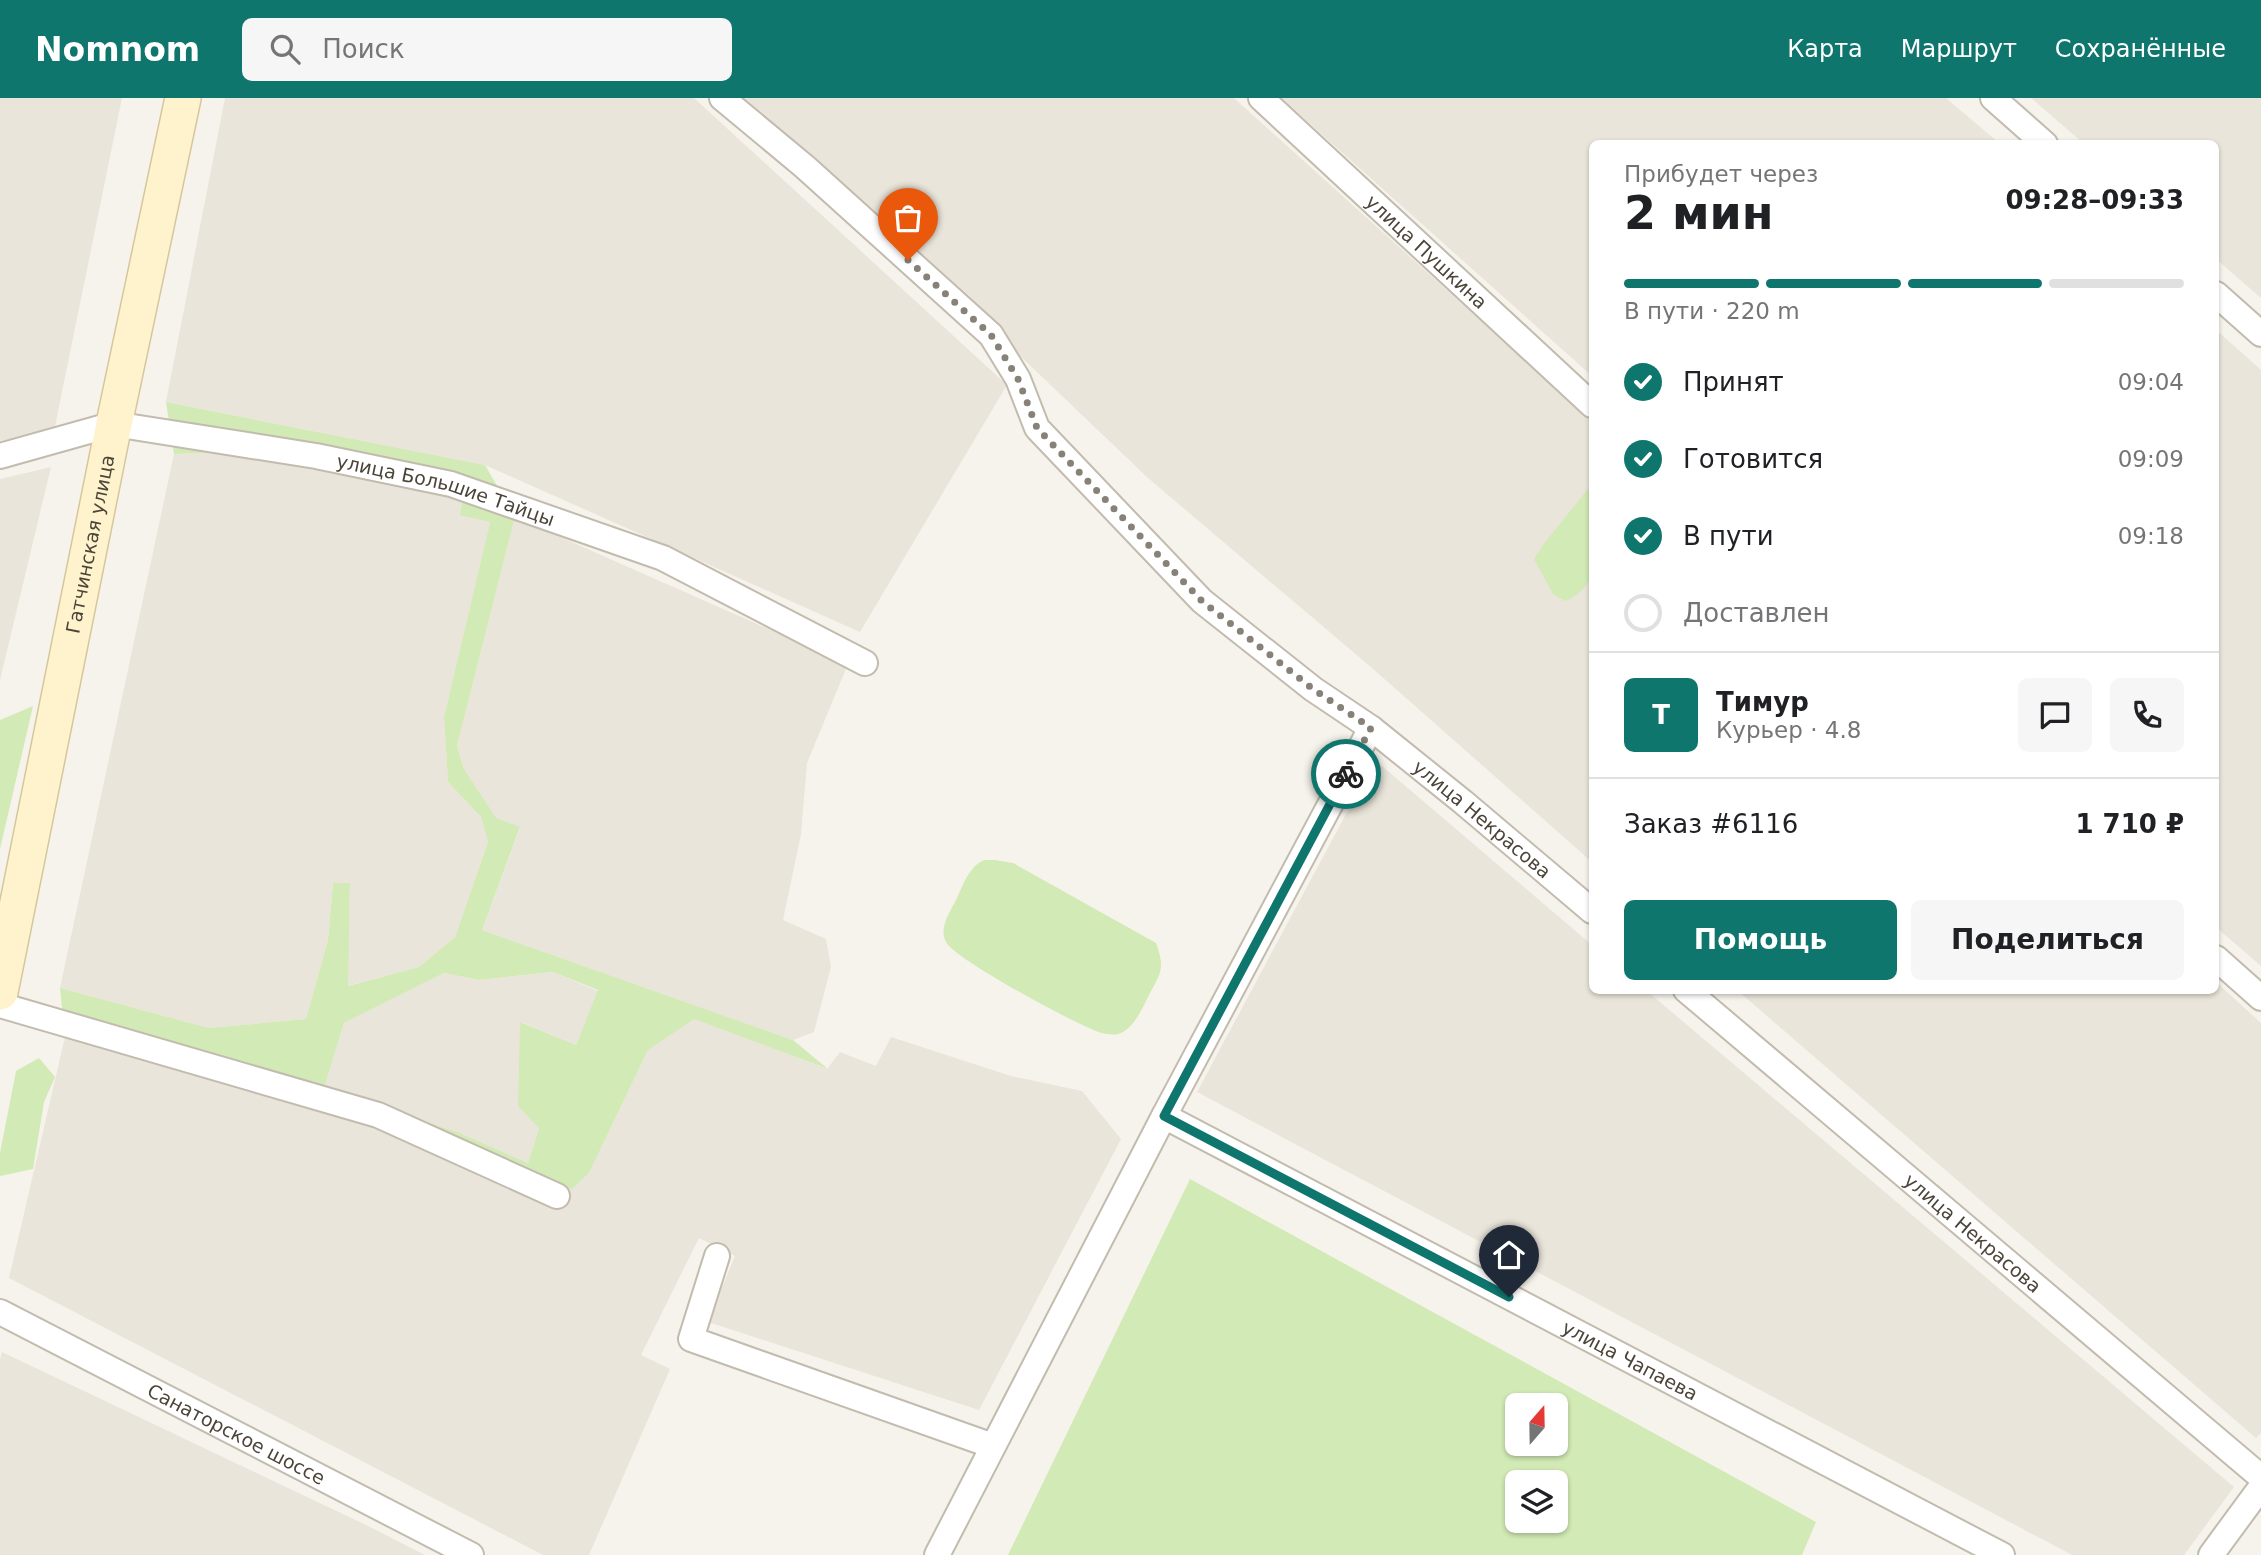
<!DOCTYPE html>
<html lang="ru">
<head>
<meta charset="utf-8">
<style>
  :root { --surface:#fff; --page:#f6f6f6; --text:#202124; --muted:#757577; --line:#e0e0e0; --accent:#0f766e }
  body { margin:0; font-family:"DejaVu Sans",sans-serif; background:var(--page); color:var(--text); height:100vh; display:flex; flex-direction:column; font-size:26px; white-space:nowrap }
  * { box-sizing:border-box; margin:0 }
  p { font-size:23px; color:var(--muted) }
  .icon { flex:none; width:38px; height:38px; fill:none; stroke:currentColor; stroke-width:2; stroke-linecap:round; stroke-linejoin:round }
  .map { position:relative; flex:1; overflow:hidden }
  .side { position:absolute; left:1589px; top:42px; width:630px; height:854px; display:flex; flex-direction:column; background:var(--surface); border-radius:10px; box-shadow:0 2px 5px #0004 }
  .side>* { flex:none }
  .needle { width:46px; rotate:20deg }
  .fabs { position:absolute; left:1505px; top:1295px; display:grid; gap:14px }
  .fabs a { display:grid; place-items:center; width:63px; height:63px; border-radius:10px; background:var(--surface); box-shadow:0 2px 5px #0004; font-size:35px }
  .pin { position:absolute; display:grid; place-items:center; width:60px; height:60px; color:#fff; margin:-72px -30px; border-radius:50% 50% 50% 0; rotate:-45deg; box-shadow:0 0 7px #0007 }
  .pin .icon { rotate:45deg }
  .courier { position:absolute; display:grid; place-items:center; width:70px; height:70px; margin:-35px; border:5px solid #0f766e; border-radius:50%; background:#fff; color:#222; box-shadow:0 2px 9px #0007 }
  .summary em { font-style:normal; font-weight:800 }
  .summary div { display:flex; flex-direction:column-reverse }
  .summary { display:flex; align-items:center; justify-content:space-between; height:119px; padding:0 35px }
  h1 { font-size:46px; font-weight:800; line-height:52px }
  .bar { display:grid; grid-template-columns:repeat(4,1fr); gap:10px 7px; align-content:center; height:84px; padding:0 35px }
  .bar i { height:9px; border-radius:5px; background:var(--line) }
  .bar .current { background:var(--accent) }
  .bar p { grid-column:span 4 }
  .line { display:flex; align-items:center; gap:18px; padding:0 35px; border-top:2px solid var(--line) }
  .line div { flex:1 }
  .round { display:grid; place-items:center; flex:none; width:74px; height:74px; border-radius:10px; background:var(--page) }
  ol { padding:0 35px; list-style:none }
  li { display:flex; align-items:center; gap:21px; height:77px }
  li p { margin-inline-start:auto }
  li .icon { padding:7px; border-radius:50%; background:var(--accent); color:#fff; stroke-width:4 }
  li:last-child { color:var(--muted) }
  li i { width:38px; height:38px; border:4px solid var(--line); border-radius:50% }
  .cta { display:flex; gap:14px; margin-top:auto; padding:14px 35px }
  .cta a { flex:1; height:80px; border-radius:10px; background:var(--accent); color:#fff; font-size:28px; font-weight:800; line-height:80px; text-align:center }
  .cta a+a { background:var(--page); color:var(--text) }
  header { display:flex; align-items:center; gap:42px; box-sizing:border-box; height:98px; padding:0 35px; background:var(--accent); color:#fff }
  header strong { font-size:33px }
  nav { display:flex; gap:38px; margin-inline-start:auto; font-size:24px }
  .search { width:490px; height:63px; background:var(--page); display:flex; align-items:center; gap:18px; box-sizing:border-box; padding:0 24px; border-radius:10px; color:var(--muted); font-size:26px }
  .map>svg:first-child { display:block }
</style>
</head>
<body>
<header>
<strong>Nomnom</strong>
<div class="search"><svg class="icon" aria-label="search" viewBox="0 0 24 24"><circle cx="10" cy="10" r="6"/><path d="M15 15l6 6"/></svg>Поиск</div>
<nav><a>Карта</a><a>Маршрут</a><a>Сохранённые</a></nav>
</header>
<div class="map">
<svg width="2261" height="1457" viewBox="0 0 2261 1457">
  <rect width="100%" height="100%" fill="#f6f3ec"/>
  <g fill="#eae5da">
    <polygon points="0,0 122,0 54,333 0,343"/>
    <polygon points="225,0 694,0 1007,287 860,534 485,367 166,304"/>
    <polygon points="739,0 1234,0 1592,323 1592,764 1372,570 1148,380 866,111"/>
    <polygon points="1281,0 1946,0 1999,45 1592,46 1592,278"/>
    <polygon points="2031,0 2261,0 2261,200 2216,161 2216,46 2083,45"/>
    <polygon points="2216,232 2261,272 2261,868 2216,829"/>
    <polygon points="226,354 464,402 490,424 444,619 448,684 481,719 488,744 455,839 419,869 347,888 350,786 333,785 328,842 306,921 209,930 60,890 174,356"/>
    <polygon points="51,369 0,582 0,381"/>
    <polygon points="515,419 848,566 807,665 801,736 783,822 826,841 831,869 814,934 793,942 482,832 520,730 496,721 464,671 457,648"/>
    <polygon points="1375,662 1592,847 1592,892 1647,893 2234,1389 2184,1457 2072,1457 1197,994"/>
    <polygon points="553,874 598,893 576,947 521,924 539,1030 528,1065 460,1035 324,990 344,925 444,875 479,882"/>
    <polygon points="2216,884 2261,925 2261,1335 2256,1340 1738,893 2216,892"/>
    <polygon points="694,920 827,971 840,954 876,968 891,939 1011,978 1082,993 1121,1041 979,1312 708,1224 735,1158 699,1140 641,1257 670,1271 589,1457 543,1457 9,1180 65,939 242,984 412,1038 502,1084 571,1091 589,1075 648,952"/>
    <polygon points="2,1254 368,1428 425,1457 0,1457 0,1262"/>
  </g>
  <g fill="#d2eab5" fill-rule="evenodd">
    <path d="M166 304 485 367 515 419 457 648 464 671 496 720 520 729 482 832 793 942 828 971 694 921 648 952 589 1075 572 1091 502 1084 412 1038 242 984 65 939 60 890 209 930 306 921 328 842 333 785H350L348 888 419 869 455 839 488 744 481 719 448 684 444 619 490 424 460 417 463 401 226 354 174 356ZM553 874 598 892 576 947 520 924 518 1008 539 1030 528 1065 460 1035 324 990 344 925 444 875 479 882Z"/>
    <path d="M1592 386V477C1587 488 1577 499 1565 503L1553 496 1534 461 1543 447Z"/>
    <polygon points="33,608 0,751 0,622"/>
    <path d="M984 762H995L1013 765 1156 845C1166 871 1160 876 1148 899 1142 911 1133 932 1118 936 1115 937 1106 936 1102 935 1080 929 954 861 946 844 938 829 951 813 957 800 964 785 969 769 984 762Z"/>
    <polygon points="39,960 55,979 44,1004 33,1071 0,1078 0,1055 16,973"/>
    <path d="M1190 1081 1816 1424 1802 1457H1008ZM1517 1307H1556V1346H1517ZM1517 1384H1556V1423H1517Z"/>
  </g>
  <g fill="none" stroke-linecap="round" stroke-linejoin="round">
    <g stroke="#c2bbae" stroke-width="28">
      <g id="street">
        <path id="s1" d="M722 0 805 69 991 237 1018 281 1037 330 1202 503 1313 591 1371 630 1463 704 1592 813"/>
        <path id="s2" d="M1261 0 1592 307"/>
        <polyline points="1993,0 2045,46"/>
        <polyline points="2216,196 2261,236"/>
        <path id="s3" d="M0 358 114 326 316 358 451 386 663 460 865 565"/>
        <path id="s4" d="M1371 630 1164 1018 2002 1457"/>
        <polyline points="2216,860 2261,900"/>
        <path id="s5" d="M1686 892 2261 1379"/>
        <polyline points="0,907 378,1017 557,1098"/>
        <polyline points="717,1158 691,1241 993,1348"/>
        <path id="s6" d="M0 1214 471 1457"/>
        <polyline points="937,1457 1164,1018"/>
        <polyline points="2211,1457 2261,1389"/>
      </g>
    </g>
    <g stroke="#d6c79b" stroke-width="38">
      <g id="secondary">
        <path id="s7" d="M0 894 114 326 183 0"/>
      </g>
    </g>
    <use href="#street" stroke="#fff" stroke-width="24"/>
    <use href="#secondary" stroke="#fff3cd" stroke-width="35"/>
  </g>
  <g fill="none" stroke-linecap="round" stroke-linejoin="round">
    <polyline stroke="#878178" stroke-width="7" stroke-dasharray="0 12.6" points="908,162 991,237 1018,281 1037,330 1202,503 1313,591 1371,630 1346,676"/>
    <polyline stroke="#0f766e" stroke-width="9" points="1346,676 1164,1018 1509,1199"/>
  </g>
  <g text-anchor="middle" stroke-width="6" stroke-linejoin="round" paint-order="stroke">
    <g font-size="19" fill="#4b4439" stroke="#fff">
      <text dy="7" stroke="none"><textPath href="#s2" startOffset="226">улица Пушкина</textPath></text>
      <text dy="7" stroke="none"><textPath href="#s3" startOffset="457">улица Большие Тайцы</textPath></text>
      <text dy="7" stroke="none"><textPath href="#s7" startOffset="457">Гатчинская улица</textPath></text>
      <text dy="7" stroke="none"><textPath href="#s1" startOffset="1057">улица Некрасова</textPath></text>
      <text dy="7" stroke="none"><textPath href="#s5" startOffset="376">улица Некрасова</textPath></text>
      <text dy="7" stroke="none"><textPath href="#s4" startOffset="966">улица Чапаева</textPath></text>
      <text dy="7" stroke="none"><textPath href="#s6" startOffset="266">Санаторское шоссе</textPath></text>
    </g>
  </g>
</svg>
<div class="fabs">
<a><svg class="needle" viewBox="-14 -14 28 28"><path d="M0-13l5 13h-10z" fill="#e53935"/><path d="M0 13l5-13h-10z" fill="#757577"/></svg></a>
<a><svg class="icon" aria-label="layers" viewBox="0 0 24 24"><path d="M12 4l9 5-9 5-9-5zM3 14l9 5 9-5"/></svg></a>
</div>
<div class="pin" style="left:908px;top:162px;background:#ea580c"><svg class="icon" aria-label="bag" viewBox="0 0 24 24"><path d="M5 8h14l-1 12H6zM9 8a3 3 0 0 1 6 0"/></svg></div>
<div class="pin" style="left:1509px;top:1199px;background:#1f2937"><svg class="icon" aria-label="home" viewBox="0 0 24 24"><path d="M3 11l9-7 9 7M6 9v11h12V9"/></svg></div>
<div class="courier" style="left:1346px;top:676px"><svg class="icon" aria-label="bike" viewBox="0 0 24 24"><circle cx="6" cy="16" r="4"/><circle cx="18" cy="16" r="4"/><path d="M6 16l4-8h5l3 8M10 8l3 8H6M13 5h3"/></svg></div>
<section class="side">
<div class="summary"><div><h1>2 мин</h1><p>Прибудет через</p></div><em>09:28–09:33</em></div>
<div class="bar"><i class="current"></i><i class="current"></i><i class="current"></i><i></i><p>В пути · 220 m</p></div>
<ol>
<li><svg class="icon" aria-label="check" viewBox="0 0 24 24"><path d="M5 12l5 5 9-10"/></svg>Принят<p>09:04</p></li>
<li><svg class="icon" aria-label="check" viewBox="0 0 24 24"><path d="M5 12l5 5 9-10"/></svg>Готовится<p>09:09</p></li>
<li><svg class="icon" aria-label="check" viewBox="0 0 24 24"><path d="M5 12l5 5 9-10"/></svg>В пути<p>09:18</p></li>
<li><i></i>Доставлен</li>
</ol>
<div class="line" style="height:126px"><b class="round" style="background:var(--accent);color:#fff">Т</b><div><b>Тимур</b><p>Курьер · 4.8</p></div><a class="round"><svg class="icon" aria-label="chat" viewBox="0 0 24 24"><path d="M4 5h16v11H9l-5 4z"/></svg></a><a class="round"><svg class="icon" aria-label="phone" viewBox="0 0 24 24"><path d="M5 4h4l2 5-3 2q2 4 5 5l2-3 5 2v4C11 20 4 13 5 4z"/></svg></a></div>
<div class="line" style="height:91px"><div>Заказ #6116</div><b>1 710 ₽</b></div>
<div class="cta"><a>Помощь</a><a>Поделиться</a></div>
</section>
</div>
</body>
</html>
